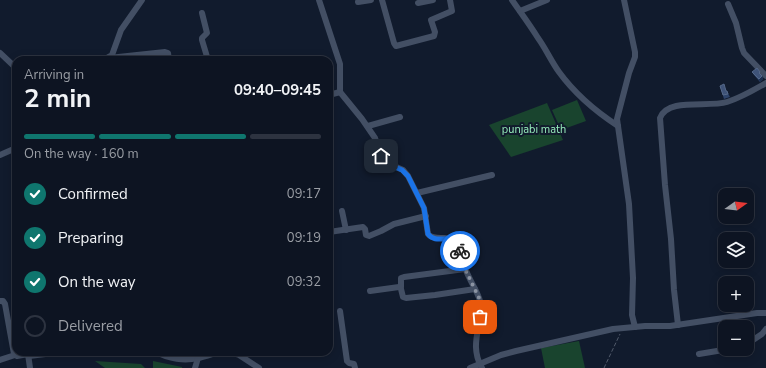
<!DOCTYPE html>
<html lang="en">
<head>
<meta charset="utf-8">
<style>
  :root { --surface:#0d1422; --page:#1b212f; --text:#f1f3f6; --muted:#9a9ea5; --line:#2d3340; --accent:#0f766e }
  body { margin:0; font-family:"Nunito Sans",sans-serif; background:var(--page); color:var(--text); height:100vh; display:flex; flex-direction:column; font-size:15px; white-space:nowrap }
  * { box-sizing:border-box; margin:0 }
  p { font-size:13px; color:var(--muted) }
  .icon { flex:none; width:22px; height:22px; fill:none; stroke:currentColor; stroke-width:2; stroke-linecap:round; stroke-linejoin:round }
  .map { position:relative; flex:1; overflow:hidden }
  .sheet { position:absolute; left:12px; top:56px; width:321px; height:300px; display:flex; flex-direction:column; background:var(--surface); border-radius:12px; box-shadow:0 2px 10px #0003,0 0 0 1px var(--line) }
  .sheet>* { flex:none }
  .needle { width:26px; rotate:76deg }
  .buttons { position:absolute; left:718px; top:188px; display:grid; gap:8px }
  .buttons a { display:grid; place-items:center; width:36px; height:36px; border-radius:8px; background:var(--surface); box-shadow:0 2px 10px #0003,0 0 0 1px var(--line); font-size:20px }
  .pin { position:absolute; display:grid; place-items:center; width:34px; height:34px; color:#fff; margin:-17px; border-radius:8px; box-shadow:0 2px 6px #0006 }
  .courier { position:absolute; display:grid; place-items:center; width:40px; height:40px; margin:-20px; border:3px solid #1a73e8; border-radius:50%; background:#fff; color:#222; box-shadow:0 1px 5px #0007 }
  .head em { font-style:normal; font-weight:700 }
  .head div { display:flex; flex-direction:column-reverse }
  .head { display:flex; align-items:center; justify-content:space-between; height:68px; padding:0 12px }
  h1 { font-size:26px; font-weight:700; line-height:30px }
  .bar { display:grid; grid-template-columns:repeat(4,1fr); gap:6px 4px; align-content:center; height:48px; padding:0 12px }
  .bar i { height:5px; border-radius:3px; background:var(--line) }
  .bar .on { background:var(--accent) }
  .bar p { grid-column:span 4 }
  ol { padding:0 12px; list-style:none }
  li { display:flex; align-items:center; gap:12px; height:44px }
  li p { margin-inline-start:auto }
  li .icon { padding:4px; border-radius:50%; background:var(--accent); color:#fff; stroke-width:4 }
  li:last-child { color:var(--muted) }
  li i { width:22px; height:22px; border:2px solid var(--line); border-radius:50% }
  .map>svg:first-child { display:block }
</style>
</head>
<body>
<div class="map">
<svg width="766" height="368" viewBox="0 0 766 368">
  <rect width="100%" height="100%" fill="#111b2d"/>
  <g fill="#19442e">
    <polygon points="577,100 586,121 561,130 552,110"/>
    <polygon points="547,103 563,140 511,157 489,125"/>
    <polygon points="579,341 585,368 545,368 541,348"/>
    <polygon points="95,361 141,364 145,368 105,368"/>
    <polygon points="153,361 182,367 182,368 153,368"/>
  </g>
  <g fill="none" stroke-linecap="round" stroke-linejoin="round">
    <polyline stroke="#515a6a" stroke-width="1" stroke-dasharray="4 2" stroke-linecap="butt" points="604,368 620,334"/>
    <g stroke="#434f64" stroke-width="6">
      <path d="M319 0 340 64V92L362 119 375 138 383 161 403 170 408 176 424 208 428 234C435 243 453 232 458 244 462 251 462 260 465 268 468 276 473 285 477 293 479 297 480 300 481 305 481 328 469 346 482 368"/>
      <polyline points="382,0 394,43 396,46 434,36 435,32 431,20 452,11 450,0"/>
      <path d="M512 0C521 13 530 25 538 38 546 49 551 61 559 72 575 94 595 111 618 126"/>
      <polyline points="624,0 635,52 635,57 629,73 617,119 629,204 633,278 632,315 635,327"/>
      <polyline points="358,2 371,0"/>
      <polyline points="418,3 433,0"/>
      <polyline points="728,4 736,23 742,48 744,53 766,76"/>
      <polyline points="520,11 547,0"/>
      <polyline points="202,13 207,33 202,38 202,40 208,60"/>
      <polyline points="0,53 16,68"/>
      <polyline points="109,58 165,52 168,53 169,60"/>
      <polyline points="103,60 112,55 121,30 142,0"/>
      <polyline points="329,95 340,92"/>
      <polyline points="368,126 400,117"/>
      <polyline points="0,155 16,148"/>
      <polyline points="417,193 492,175"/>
      <polyline points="342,211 346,230"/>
      <polyline points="329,232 363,227 365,229 366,235 369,236 381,231 394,224 426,216"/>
      <polyline points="401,287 401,278 404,277 465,269"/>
      <polyline points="370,291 399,287 401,289 403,297 406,298 435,295 475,289"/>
      <polyline points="0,301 3,301 5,304 14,354 17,356 28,354 30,368"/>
      <polyline points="340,311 347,361 349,363 354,364 355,368"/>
      <path d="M678 325 674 290 671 239 665 185 660 118C668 97 708 108 727 102 740 98 754 90 766 83"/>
      <polyline points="747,344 762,334 766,329"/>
      <path d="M157 352C168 359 185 361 198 358 205 357 212 354 219 352"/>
      <polyline points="230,352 239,355 259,368"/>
      <polyline points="699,354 729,349"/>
      <polyline points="29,356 62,352"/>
      <polyline points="0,360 15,355"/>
      <polyline points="195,368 198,358"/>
      <polyline points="470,368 501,355 516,351 613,329 645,326 670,326 757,313 766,313"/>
    </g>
  </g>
  <g fill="#2e446b">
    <polygon points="752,72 762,75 763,79 760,82 754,75"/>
    <polygon points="720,86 726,91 727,91 730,97 724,99"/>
  </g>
  <polygon fill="#1b2d4d" points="762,76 763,79 760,82 759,79"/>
  <g fill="#3f5378" stroke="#556888">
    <polygon points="757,68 760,72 759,73 762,76 759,79 752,72"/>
    <polygon points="724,84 726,91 727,91 728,94 723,95 720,86"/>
  </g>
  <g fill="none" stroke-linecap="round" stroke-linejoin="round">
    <polyline stroke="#8b93a2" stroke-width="4" stroke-dasharray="0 7.2" points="460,251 465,269 480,300 480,317"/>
    <path stroke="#1a73e8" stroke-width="5" d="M381 156 386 163 402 170 408 176 424 208 428 234C438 247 454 228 460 251"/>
  </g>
  <g text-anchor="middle" stroke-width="4" stroke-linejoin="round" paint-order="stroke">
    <g font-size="11" fill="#95eaba" stroke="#111b2d">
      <text x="534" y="133">punjabi math</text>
    </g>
  </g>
</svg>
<div class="buttons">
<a><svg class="needle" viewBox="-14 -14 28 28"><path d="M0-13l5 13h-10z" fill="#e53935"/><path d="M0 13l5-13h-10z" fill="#9a9ea5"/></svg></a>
<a><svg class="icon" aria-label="layers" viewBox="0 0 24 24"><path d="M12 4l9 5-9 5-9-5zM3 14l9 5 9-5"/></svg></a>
<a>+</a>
<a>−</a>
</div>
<div class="pin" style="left:480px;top:317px;background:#ea580c"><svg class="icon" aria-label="bag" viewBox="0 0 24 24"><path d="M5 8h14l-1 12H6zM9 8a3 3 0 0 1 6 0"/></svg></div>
<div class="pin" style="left:381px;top:156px;background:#1f2937"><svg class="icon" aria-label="home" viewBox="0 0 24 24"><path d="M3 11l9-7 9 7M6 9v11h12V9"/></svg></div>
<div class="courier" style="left:460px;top:251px"><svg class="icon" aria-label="bike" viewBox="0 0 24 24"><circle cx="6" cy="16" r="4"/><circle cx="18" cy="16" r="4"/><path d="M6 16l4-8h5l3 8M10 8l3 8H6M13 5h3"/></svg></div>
<section class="sheet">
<div class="head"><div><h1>2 min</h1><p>Arriving in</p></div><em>09:40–09:45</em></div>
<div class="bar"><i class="on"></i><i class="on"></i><i class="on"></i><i></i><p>On the way · 160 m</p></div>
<ol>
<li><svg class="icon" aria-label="check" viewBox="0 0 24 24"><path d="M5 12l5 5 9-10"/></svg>Confirmed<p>09:17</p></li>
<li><svg class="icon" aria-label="check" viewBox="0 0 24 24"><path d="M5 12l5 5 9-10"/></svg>Preparing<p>09:19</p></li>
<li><svg class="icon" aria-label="check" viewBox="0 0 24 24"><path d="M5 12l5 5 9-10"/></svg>On the way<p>09:32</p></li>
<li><i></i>Delivered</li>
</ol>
</section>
</div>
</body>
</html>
